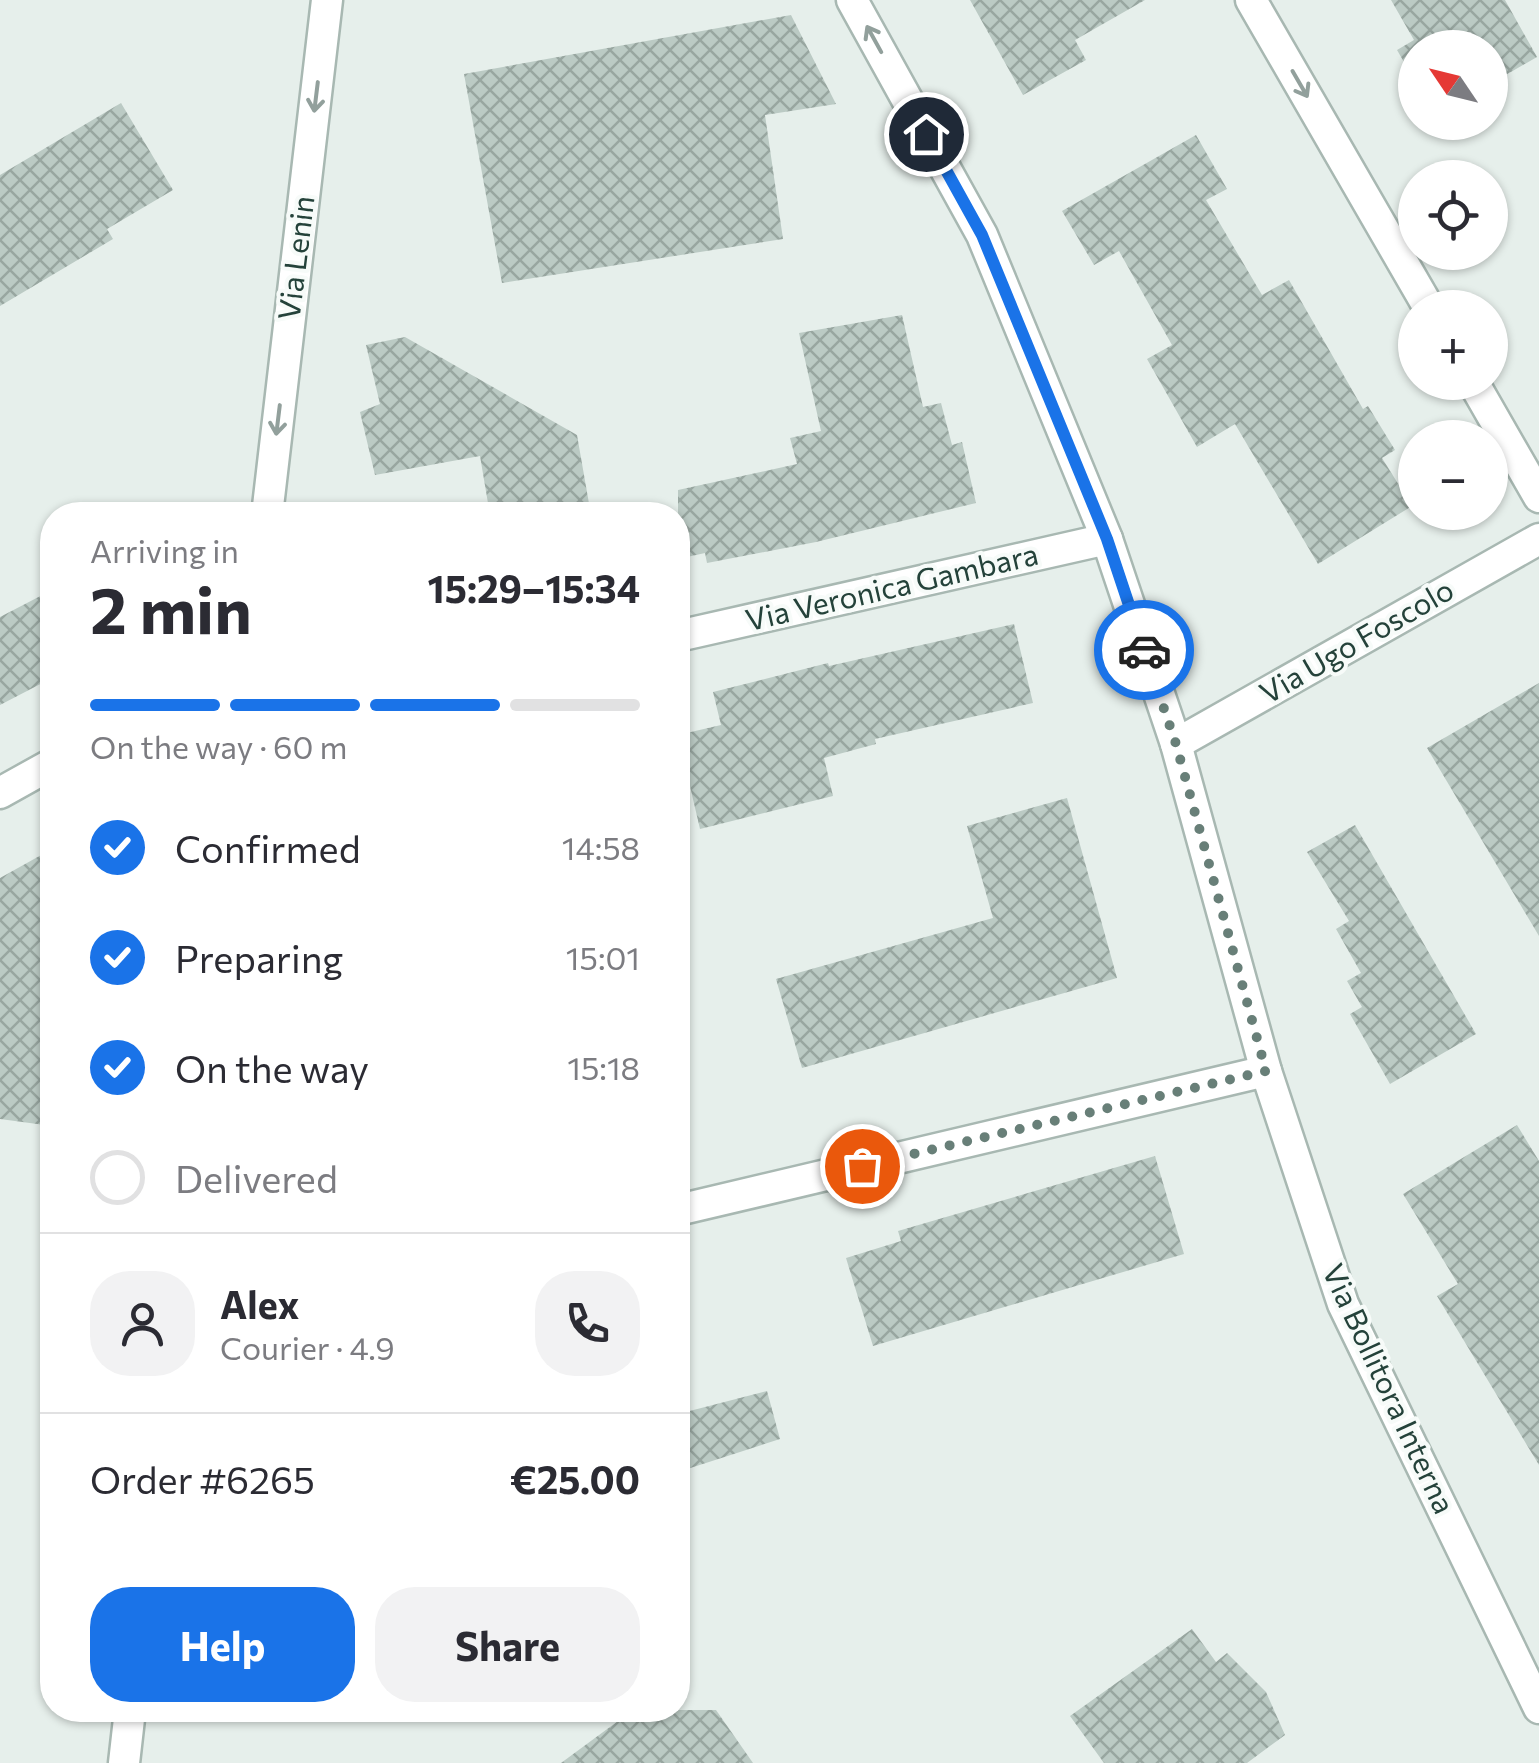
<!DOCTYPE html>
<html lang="en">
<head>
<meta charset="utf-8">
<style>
  :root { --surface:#fff; --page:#f2f2f3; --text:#2b2b33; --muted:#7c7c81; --line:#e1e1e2; --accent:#1a73e8 }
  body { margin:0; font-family:Commissioner,sans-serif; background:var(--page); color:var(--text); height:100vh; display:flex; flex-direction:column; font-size:38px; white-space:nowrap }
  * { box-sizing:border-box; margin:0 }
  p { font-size:32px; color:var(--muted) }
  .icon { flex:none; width:55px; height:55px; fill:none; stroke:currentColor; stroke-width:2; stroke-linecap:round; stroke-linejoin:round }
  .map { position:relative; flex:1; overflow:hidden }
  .drawer { position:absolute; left:40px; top:502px; width:650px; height:1220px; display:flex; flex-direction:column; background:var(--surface); border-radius:40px; box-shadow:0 2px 8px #0004 }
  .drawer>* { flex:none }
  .needle { width:65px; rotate:305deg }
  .fabs { position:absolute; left:1398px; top:30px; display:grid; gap:20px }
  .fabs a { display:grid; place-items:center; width:110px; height:110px; border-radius:50%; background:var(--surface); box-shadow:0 2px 8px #0004; font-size:50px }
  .pin { position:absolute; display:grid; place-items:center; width:85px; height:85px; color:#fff; margin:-42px; border:5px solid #fff; border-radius:50%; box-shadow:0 2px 10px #0007 }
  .courier { position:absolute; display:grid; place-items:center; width:100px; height:100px; margin:-50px; border:8px solid #1a73e8; border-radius:50%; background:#fff; color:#222; box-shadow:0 2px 12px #0007 }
  .headline em { font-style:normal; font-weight:700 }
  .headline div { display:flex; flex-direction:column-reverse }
  .headline { display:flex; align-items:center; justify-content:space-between; height:170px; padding:0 50px }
  h1 { font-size:65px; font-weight:700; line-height:75px }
  .bar { display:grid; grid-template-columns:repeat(4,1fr); gap:15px 10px; align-content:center; height:120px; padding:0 50px }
  .bar i { height:12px; border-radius:8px; background:var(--line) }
  .bar .current { background:var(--accent) }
  .bar p { grid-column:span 4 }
  .line { display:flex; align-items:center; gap:25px; padding:0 50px; border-top:2px solid var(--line) }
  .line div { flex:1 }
  .round { display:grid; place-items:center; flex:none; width:105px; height:105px; border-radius:40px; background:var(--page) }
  ol { padding:0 50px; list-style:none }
  li { display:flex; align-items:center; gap:30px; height:110px }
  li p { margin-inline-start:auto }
  li .icon { padding:10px; border-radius:50%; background:var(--accent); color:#fff; stroke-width:4 }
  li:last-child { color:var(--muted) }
  li i { width:55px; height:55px; border:5px solid var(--line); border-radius:50% }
  .cta { display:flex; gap:20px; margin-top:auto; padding:20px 50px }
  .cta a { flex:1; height:115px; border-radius:40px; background:var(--accent); color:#fff; font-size:40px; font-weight:700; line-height:115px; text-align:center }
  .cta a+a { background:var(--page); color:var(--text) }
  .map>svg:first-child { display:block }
</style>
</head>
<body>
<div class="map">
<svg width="1539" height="1763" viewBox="0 0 1539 1763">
  <defs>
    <pattern id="building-cross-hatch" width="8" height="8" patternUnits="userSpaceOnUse" patternTransform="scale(2.5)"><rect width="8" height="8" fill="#bbcac4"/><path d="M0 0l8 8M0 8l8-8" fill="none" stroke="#98a6a0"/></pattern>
  </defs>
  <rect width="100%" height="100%" fill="#e6efeb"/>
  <g fill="url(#building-cross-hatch)">
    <polygon points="970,0 1145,0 1075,40 1086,60 1023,95"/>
    <polygon points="1391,0 1505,0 1537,57 1490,84 1490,48 1415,48 1415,81 1397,50 1414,40"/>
    <polygon points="791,15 836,104 765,115 783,239 502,283 464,74"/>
    <polygon points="121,103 173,190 107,229 113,239 0,306 0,175"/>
    <polygon points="1196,135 1227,189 1206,200 1262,295 1289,280 1363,409 1368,406 1395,450 1382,458 1412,506 1318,564 1235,424 1197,447 1147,359 1172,345 1119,251 1094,265 1062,211"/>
    <polygon points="902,315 923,407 941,403 952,445 962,442 976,503 816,542 707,563 705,553 678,559 678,490 797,464 790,438 821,431 799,333"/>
    <polygon points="405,337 577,435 591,515 490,515 480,456 375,475 360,412 380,404 366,345"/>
    <polygon points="52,590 52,678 0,705 0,617"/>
    <polygon points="1014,624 1033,703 875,739 876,744 824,758 833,796 700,829 678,735 721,725 713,692 828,663 829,666"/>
    <polygon points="1539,683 1539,936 1427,748"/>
    <polygon points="1067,798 1117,978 802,1068 776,979 993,918 967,826"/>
    <polygon points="1355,825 1476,1034 1390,1084 1350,1014 1362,1007 1347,981 1361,973 1336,929 1349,921 1307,852"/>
    <polygon points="52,849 52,1126 0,1119 0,878"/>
    <polygon points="1517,1125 1539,1161 1539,1465 1437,1296 1458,1284 1403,1194"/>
    <polygon points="1155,1156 1184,1254 873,1346 846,1258 901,1241 898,1231"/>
    <polygon points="767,1391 780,1439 678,1472 678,1414"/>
    <polygon points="1192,1629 1216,1662 1227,1653 1266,1692 1285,1735 1247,1763 1104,1763 1070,1716"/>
    <polygon points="633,1710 716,1710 753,1763 561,1763"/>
  </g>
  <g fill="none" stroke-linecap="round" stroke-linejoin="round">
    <g stroke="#a8b8b2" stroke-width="35">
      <g id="minor">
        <polyline points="852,0 982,235 1107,539 1176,744 1266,1071 1343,1304 1539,1708"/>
        <polyline points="1251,0 1429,308"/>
        <polyline points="1473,382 1539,497"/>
        <polyline points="267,515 327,0"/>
        <polyline points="678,636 1107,539"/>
        <polyline points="1176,744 1539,539"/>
        <polyline points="0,793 52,764"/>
        <polyline points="678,1210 1266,1071"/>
        <polyline points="124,1763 130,1710"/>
      </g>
    </g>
    <use href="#minor" stroke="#fff" stroke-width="30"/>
  </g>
  <defs><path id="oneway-shaft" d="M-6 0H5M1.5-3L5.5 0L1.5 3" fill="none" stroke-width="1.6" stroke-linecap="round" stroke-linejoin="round" transform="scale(2.5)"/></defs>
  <g stroke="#92a09c">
    <use href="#oneway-shaft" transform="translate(874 39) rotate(-119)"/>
    <use href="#oneway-shaft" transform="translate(1300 84) rotate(60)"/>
    <use href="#oneway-shaft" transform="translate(316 97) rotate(97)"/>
    <use href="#oneway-shaft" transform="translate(278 420) rotate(97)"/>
  </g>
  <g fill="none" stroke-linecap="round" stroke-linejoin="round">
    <polyline stroke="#687f78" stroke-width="10" stroke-dasharray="0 18" points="862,1166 1266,1071 1176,744 1144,650"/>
    <polyline stroke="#1a73e8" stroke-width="12" points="926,134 982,235 1107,539 1144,650"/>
  </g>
  <g text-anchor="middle" stroke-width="8" stroke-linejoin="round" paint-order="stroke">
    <g font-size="30" fill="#24423a" stroke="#f7fbf9">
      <text transform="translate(297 258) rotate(-83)" y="10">Via Lenin</text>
      <text transform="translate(892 588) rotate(-13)" y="10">Via Veronica Gambara</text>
      <text transform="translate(1357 642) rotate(-30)" y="10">Via Ugo Foscolo</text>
      <text transform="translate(1388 1389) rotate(65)" y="10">Via Bollitora Interna</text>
    </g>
  </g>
</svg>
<div class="fabs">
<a><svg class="needle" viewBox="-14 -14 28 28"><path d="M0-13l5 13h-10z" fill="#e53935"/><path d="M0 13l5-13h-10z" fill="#7c7c81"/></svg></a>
<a><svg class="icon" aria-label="locate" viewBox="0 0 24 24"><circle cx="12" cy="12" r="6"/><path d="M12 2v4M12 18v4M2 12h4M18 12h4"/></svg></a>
<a>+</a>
<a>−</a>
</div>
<div class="pin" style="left:862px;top:1166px;background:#ea580c"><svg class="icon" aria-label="bag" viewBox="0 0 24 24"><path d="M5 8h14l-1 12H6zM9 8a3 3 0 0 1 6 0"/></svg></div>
<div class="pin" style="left:926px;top:134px;background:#1f2937"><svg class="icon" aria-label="home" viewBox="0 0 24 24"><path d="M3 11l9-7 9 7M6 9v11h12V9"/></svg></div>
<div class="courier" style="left:1144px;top:650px"><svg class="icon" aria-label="car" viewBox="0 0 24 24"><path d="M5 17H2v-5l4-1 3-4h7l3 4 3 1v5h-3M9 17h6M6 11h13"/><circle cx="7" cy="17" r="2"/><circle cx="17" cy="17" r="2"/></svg></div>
<section class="drawer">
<div class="headline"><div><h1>2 min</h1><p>Arriving in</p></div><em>15:29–15:34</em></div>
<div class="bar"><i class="current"></i><i class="current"></i><i class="current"></i><i></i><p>On the way · 60 m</p></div>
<ol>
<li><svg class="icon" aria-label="check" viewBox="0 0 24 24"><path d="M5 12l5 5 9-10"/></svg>Confirmed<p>14:58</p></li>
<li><svg class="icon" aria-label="check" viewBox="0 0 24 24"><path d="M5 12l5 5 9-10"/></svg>Preparing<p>15:01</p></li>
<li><svg class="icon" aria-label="check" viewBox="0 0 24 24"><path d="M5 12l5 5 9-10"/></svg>On the way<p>15:18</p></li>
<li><i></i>Delivered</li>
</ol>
<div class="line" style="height:180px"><a class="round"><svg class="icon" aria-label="person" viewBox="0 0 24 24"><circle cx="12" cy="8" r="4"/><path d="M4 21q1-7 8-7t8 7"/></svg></a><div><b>Alex</b><p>Courier · 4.9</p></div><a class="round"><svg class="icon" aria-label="phone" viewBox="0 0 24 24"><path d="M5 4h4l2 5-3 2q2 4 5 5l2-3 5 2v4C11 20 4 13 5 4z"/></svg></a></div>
<div class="line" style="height:130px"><div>Order #6265</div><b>€25.00</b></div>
<div class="cta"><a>Help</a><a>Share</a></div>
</section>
</div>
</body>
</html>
